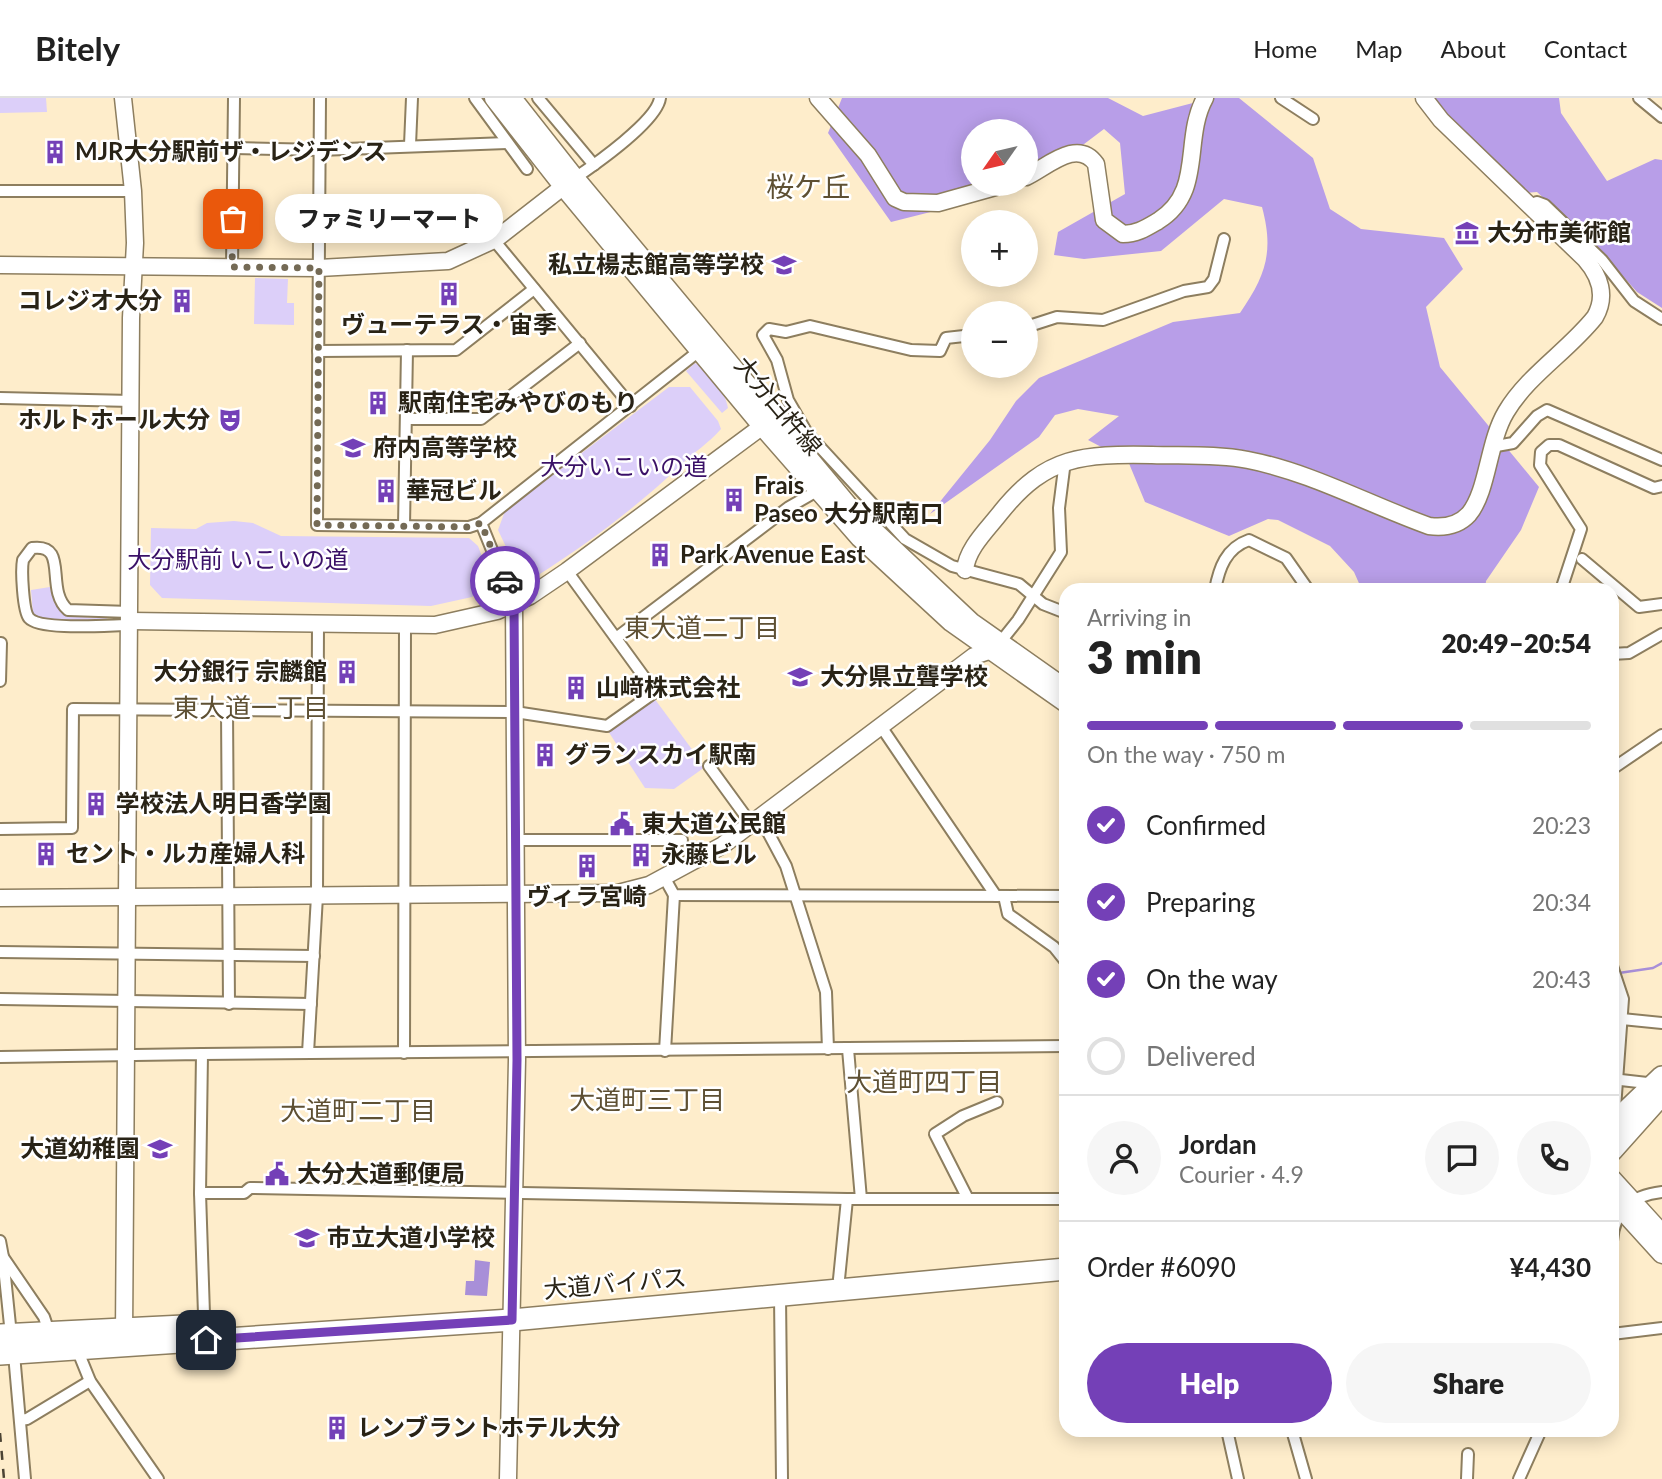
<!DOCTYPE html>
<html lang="en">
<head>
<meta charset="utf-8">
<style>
  :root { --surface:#fff; --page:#f6f6f6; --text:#222; --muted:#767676; --line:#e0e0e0; --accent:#7440b7 }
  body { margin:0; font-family:Lato,"Noto Sans JP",sans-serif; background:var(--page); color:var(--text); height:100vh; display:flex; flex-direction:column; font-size:26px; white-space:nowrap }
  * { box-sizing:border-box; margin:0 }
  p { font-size:23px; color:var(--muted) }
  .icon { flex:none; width:38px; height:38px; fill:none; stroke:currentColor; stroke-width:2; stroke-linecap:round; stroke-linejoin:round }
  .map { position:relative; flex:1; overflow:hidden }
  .panel { position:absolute; left:1059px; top:485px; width:560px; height:854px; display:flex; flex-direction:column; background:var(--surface); border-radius:21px; box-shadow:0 4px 18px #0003 }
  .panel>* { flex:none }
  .needle { width:46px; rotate:236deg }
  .fabs { position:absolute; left:961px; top:21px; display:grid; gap:14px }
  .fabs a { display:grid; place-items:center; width:77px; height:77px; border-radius:50%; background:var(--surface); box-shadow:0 4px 18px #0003; font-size:35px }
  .pin { position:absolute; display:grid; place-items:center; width:60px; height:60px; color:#fff; margin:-30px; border-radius:14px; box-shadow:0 4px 10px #0006 }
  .courier { position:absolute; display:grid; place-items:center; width:70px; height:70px; margin:-35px; border:5px solid #7440b7; border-radius:50%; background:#fff; color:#222; box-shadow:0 2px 9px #0007 }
  .bubble { position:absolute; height:49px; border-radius:24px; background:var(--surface); box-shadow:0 4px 18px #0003; font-size:23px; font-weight:800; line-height:49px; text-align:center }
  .summary em { font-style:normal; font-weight:800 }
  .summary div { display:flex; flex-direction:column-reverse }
  .summary { display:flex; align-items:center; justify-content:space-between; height:119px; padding:0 28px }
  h1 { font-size:46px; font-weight:800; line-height:52px }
  .bar { display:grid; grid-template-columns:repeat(4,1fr); gap:10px 7px; align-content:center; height:84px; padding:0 28px }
  .bar i { height:9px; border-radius:5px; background:var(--line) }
  .bar .on { background:var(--accent) }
  .bar p { grid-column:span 4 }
  .line { display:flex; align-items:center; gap:18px; padding:0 28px; border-top:2px solid var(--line) }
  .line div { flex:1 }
  .round { display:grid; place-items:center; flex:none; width:74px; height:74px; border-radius:37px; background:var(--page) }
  ol { padding:0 28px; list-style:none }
  li { display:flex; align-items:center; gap:21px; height:77px }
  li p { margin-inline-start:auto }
  li .icon { padding:7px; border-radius:50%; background:var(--accent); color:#fff; stroke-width:4 }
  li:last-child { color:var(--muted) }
  li i { width:38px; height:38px; border:4px solid var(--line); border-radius:50% }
  .primary-button { display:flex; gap:14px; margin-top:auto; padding:14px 28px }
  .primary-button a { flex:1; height:80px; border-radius:42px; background:var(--accent); color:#fff; font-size:28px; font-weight:800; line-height:80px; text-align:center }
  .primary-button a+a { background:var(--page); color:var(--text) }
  header { display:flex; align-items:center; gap:42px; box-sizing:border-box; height:98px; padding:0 35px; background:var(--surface); border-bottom:2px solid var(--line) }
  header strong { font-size:33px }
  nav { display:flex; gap:38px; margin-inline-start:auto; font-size:24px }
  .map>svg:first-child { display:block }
</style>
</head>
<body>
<header>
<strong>Bitely</strong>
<nav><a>Home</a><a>Map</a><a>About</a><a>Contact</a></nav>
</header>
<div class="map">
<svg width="1662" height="1381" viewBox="0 0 1662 1381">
  <rect width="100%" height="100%" fill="#feedcb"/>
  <g fill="#dccff9">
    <polygon points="0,0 46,0 47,14 0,15"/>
    <polygon points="255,180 288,181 287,205 294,205 294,227 254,226"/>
    <path d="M695 265C710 270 725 294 728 310L722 315 686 273Z"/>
    <path d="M669 289H690L718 323 721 331C709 345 694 354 681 367 637 409 586 447 535 479L517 472 498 432 505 413Z"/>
    <polygon points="234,423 253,425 281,438 469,440 478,448 491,482 472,499 431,508 162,500 150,487 151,430 196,431 207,425"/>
    <path d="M50 489C56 521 80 519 107 520L106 523 40 522 33 516 31 492Z"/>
    <polygon points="654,600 705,669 674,691 645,690 608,633"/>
  </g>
  <g fill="#b89ee8">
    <path d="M842 0H1108L1143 18 1212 0H1239L1313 60 1330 111 1361 131 1444 140 1463 171 1426 209 1440 269 1539 389 1521 432 1486 483 1485 492H1362L1354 474 1330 448 1278 422 1268 421 1229 438 1145 404 1128 363 1088 342 1119 318 1078 311 1055 317 1039 339 930 416 990 342 1016 303 1039 280 1173 224 1240 215C1266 177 1274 154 1262 109L1224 101 1161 153 1084 161 1054 157 1058 134 1125 96 1120 45 1104 31 1047 74 1026 83V33H973V86H1019L986 100 891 124 828 35Z"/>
    <polygon points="1430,0 1559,0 1561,15 1607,83 1655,61 1662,62 1662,210 1637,194 1597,149 1537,94 1524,95"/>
  </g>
  <polygon fill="#a88fd8" points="475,1162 490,1164 487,1198 465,1197 466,1183 474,1183"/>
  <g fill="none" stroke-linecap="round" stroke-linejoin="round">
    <polyline stroke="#a88fd8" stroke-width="2.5" points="1619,875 1653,870 1662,865"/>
    <g stroke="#8d7e5f" stroke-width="14">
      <g id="street">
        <polyline points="320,0 317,427 469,429 481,425 699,253"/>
        <polyline points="475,0 527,71"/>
        <polyline points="538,0 594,67"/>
        <polyline points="1281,0 1313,21"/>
        <polyline points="1639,0 1662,19"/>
        <polyline points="410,47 412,0"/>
        <polyline points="235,50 319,52 507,45"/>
        <path d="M575 80C594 67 657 23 660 0"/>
        <polyline points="0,93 133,93"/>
        <polyline points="318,106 465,107 631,308"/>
        <polyline points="1529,107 1537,104 1545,107 1602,162 1634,203 1662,221"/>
        <polyline points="232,169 234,0"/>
        <polyline points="1026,229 1057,219 1103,222 1184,193 1208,189 1214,181 1224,141"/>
        <polyline points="973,237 946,240 940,253 911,252 810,228 786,234 769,231 763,237 777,262 788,302 807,335 905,441 952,468 1019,486 1043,506 1066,515"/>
        <polyline points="318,253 456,252 534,191"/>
        <polyline points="0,300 132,303"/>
        <polyline points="407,321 481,321 580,245"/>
        <polyline points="1491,349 1513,345 1537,318 1547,312 1662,362"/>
        <polyline points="481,425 514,506"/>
        <polyline points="404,428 407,252"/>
        <polyline points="1582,461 1639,509 1662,506"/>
        <path d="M1215 492C1219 470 1226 450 1249 442L1286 460 1307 490"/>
        <polyline points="1561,492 1581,431 1540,367 1541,354 1549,347 1559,347 1654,390 1662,388"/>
        <path d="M130 514 68 512C44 491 70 445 32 450L23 462C21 472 23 513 29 520 40 533 111 527 130 527"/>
        <polyline points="616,540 789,409 817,393"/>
        <polyline points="998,547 1018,522 1061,454 1059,410 1065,363"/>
        <polyline points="1612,556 1629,555 1662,536"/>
        <polyline points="0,583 1,545"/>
        <polyline points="227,611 229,906"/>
        <polyline points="880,627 996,798"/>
        <polyline points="709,668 752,727"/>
        <polyline points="1612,671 1662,637"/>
        <polyline points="761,721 786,768 826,894 828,951"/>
        <polyline points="0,731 72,730 73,611 515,614 607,628 655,594 567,473"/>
        <polyline points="516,742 682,742"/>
        <polyline points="664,779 674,797 1066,798"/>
        <polyline points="1004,798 1008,816 1054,849 1066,864"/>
        <polyline points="0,854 314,858"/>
        <polyline points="1612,868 1623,901 1614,1024"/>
        <polyline points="0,901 311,906"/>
        <polyline points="1612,920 1662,925"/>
        <polyline points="848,951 861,1101"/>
        <polyline points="665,953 674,797"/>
        <polyline points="308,955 317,798 318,524"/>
        <polyline points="404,955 405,527"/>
        <polyline points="202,956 1066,948"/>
        <polyline points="0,959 202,956 200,1095 204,1216 200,1228"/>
        <polyline points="1612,981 1656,986"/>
        <polyline points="200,1095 244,1095 250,1090 847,1101 1066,1101"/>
        <polyline points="968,1101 935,1036 963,1018 997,1004"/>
        <polyline points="0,1143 3,1159 44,1219 50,1237"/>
        <path d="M1612 1143C1615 1111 1630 1098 1662 1094"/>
        <polyline points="3,1159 11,1237"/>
        <polyline points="839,1181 847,1101"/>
        <polyline points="780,1198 782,1381"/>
        <polyline points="1612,1236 1662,1230"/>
        <polyline points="77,1251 90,1283 158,1381"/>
        <polyline points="14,1256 25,1381"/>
        <polyline points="20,1322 27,1321 90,1283"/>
        <polyline points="1227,1332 1238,1381"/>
        <polyline points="1292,1332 1306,1381"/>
        <polyline points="1467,1381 1468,1356"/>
        <polyline points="1519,1381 1541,1332"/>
      </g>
    </g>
    <g stroke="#8d7e5f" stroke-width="19">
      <g id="secondary">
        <polyline points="123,0 133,93 135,145 131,220 124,1239"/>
        <polyline points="818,0 868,57 895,100 904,104 938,105 1006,86"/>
        <path d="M1026 79C1046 70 1077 39 1096 66L1104 122 1123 136C1137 136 1146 130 1158 123 1205 94 1182 42 1205 0"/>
        <polyline points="0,167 319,170 448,163 496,141 573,81"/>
        <path d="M965 472C967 450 988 431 1001 414 1047 357 1083 356 1152 357 1184 358 1216 356 1248 362 1310 374 1370 407 1429 428 1444 430 1459 427 1469 416 1488 393 1488 344 1506 314 1528 277 1568 253 1595 219 1607 198 1600 178 1585 161L1441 22 1424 0"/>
        <polyline points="130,523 435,527 497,513 530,498 567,473 772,321"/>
        <polyline points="0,800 618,795 649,787 723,747 974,558 989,553"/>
        <polyline points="508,1381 517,962 514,506"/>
      </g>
    </g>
    <g stroke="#8d7e5f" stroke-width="21">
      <g id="primary">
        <polyline points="494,0 563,88 762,328 860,440 951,524 1066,605"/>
        <polyline points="512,0 575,80 852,412 971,524 1066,591"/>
        <polyline points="1612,1081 1662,1136"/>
        <polyline points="1612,1101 1662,1156"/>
      </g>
    </g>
    <g stroke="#8d7e5f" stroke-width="24">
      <g id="highway">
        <polyline points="1612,1027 1662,979"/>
        <polyline points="1612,1052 1662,996"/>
        <polyline points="0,1237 204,1227"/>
        <polyline points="0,1256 512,1222 1066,1171"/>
      </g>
    </g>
    <use href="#street" stroke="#fff" stroke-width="10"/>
    <use href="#secondary" stroke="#fff" stroke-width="16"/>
    <use href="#primary" stroke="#fff" stroke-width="18"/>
    <use href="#highway" stroke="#fff" stroke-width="21"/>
    <polyline stroke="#4c4434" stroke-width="2.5" stroke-dasharray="9 9" stroke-linecap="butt" points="0,1335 4,1381"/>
  </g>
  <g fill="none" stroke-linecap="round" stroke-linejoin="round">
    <polyline stroke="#746a55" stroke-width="7" stroke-dasharray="0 12.6" points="233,121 232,169 319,170 317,427 469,429 481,425 505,483"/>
    <polyline stroke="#7440b7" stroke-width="9" points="206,1242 512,1222 517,962 514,506 505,483"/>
  </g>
  <defs>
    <g id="building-bare" transform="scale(1.89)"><path d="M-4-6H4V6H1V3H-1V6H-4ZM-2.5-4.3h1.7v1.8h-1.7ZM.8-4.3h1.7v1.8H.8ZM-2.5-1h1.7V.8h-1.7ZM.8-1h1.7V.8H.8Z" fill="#7440b7" stroke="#fff" stroke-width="2.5" paint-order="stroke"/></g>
    <g id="museum-bare" transform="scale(1.89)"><path d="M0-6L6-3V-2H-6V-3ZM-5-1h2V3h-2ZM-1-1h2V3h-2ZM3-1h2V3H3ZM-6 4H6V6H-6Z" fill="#7440b7" stroke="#fff" stroke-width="2.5" paint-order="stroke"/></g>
    <g id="school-bare" transform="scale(1.89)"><path d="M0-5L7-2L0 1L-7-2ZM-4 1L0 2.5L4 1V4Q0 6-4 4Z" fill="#7440b7" stroke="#fff" stroke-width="2.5" paint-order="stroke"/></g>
    <g id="theatre-bare" transform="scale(1.89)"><path d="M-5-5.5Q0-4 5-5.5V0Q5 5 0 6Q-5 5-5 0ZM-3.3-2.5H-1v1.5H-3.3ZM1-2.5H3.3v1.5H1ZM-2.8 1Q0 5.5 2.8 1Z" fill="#7440b7" stroke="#fff" stroke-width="2.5" paint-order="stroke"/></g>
    <g id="civic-bare" transform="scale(1.89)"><path d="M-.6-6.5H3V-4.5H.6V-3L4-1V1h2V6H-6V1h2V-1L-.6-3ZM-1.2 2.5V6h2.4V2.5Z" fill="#7440b7" stroke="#fff" stroke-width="2.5" paint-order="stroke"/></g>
  </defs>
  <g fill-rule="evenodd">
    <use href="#building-bare" x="55" y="54"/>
    <use href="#museum-bare" x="1467" y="135"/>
    <use href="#school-bare" x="784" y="167"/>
    <use href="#building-bare" x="449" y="196"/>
    <use href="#building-bare" x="182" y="203"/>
    <use href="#building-bare" x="378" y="305"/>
    <use href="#theatre-bare" x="230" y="322"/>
    <use href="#school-bare" x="353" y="350"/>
    <use href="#building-bare" x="386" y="393"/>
    <use href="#building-bare" x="734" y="402"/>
    <use href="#building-bare" x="660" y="457"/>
    <use href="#building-bare" x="347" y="574"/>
    <use href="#school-bare" x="800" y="579"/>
    <use href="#building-bare" x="576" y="590"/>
    <use href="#building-bare" x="545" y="657"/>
    <use href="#building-bare" x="96" y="706"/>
    <use href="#civic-bare" x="622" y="726"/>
    <use href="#building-bare" x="46" y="756"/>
    <use href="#building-bare" x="641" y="757"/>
    <use href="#building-bare" x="587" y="768"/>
    <use href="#school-bare" x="160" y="1051"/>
    <use href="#civic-bare" x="277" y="1076"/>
    <use href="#school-bare" x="307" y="1140"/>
    <use href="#building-bare" x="337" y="1330"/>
  </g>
  <g text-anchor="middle" stroke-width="5" stroke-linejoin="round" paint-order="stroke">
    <g font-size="24" font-weight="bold" fill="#292316" stroke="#fff" text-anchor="start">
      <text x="75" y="62">MJR大分駅前ザ・レジデンス</text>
      <text x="1487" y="143">大分市美術館</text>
      <text x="764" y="175" text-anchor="end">私立楊志館高等学校</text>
      <text x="162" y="211" text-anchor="end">コレジオ大分</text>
      <text x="449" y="235" text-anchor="middle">ヴューテラス・宙季</text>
      <text x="398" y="313">駅南住宅みやびのもり</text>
      <text x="210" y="330" text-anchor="end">ホルトホール大分</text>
      <text x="373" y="358">府内高等学校</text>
      <text x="754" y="396">Frais<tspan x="754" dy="28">Paseo 大分駅南口</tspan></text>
      <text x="406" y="401">華冠ビル</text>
      <text x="680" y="465">Park Avenue East</text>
      <text x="327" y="582" text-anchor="end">大分銀行 宗麟館</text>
      <text x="820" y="587">大分県立聾学校</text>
      <text x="596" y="598">山﨑株式会社</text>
      <text x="565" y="665">グランスカイ駅南</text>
      <text x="116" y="714">学校法人明日香学園</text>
      <text x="642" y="734">東大道公民館</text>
      <text x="66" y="764">セント・ルカ産婦人科</text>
      <text x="661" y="765">永藤ビル</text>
      <text x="587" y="807" text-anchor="middle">ヴィラ宮崎</text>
      <text x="140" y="1059" text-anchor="end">大道幼稚園</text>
      <text x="297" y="1084">大分大道郵便局</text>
      <text x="327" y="1148">市立大道小学校</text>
      <text x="357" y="1338">レンブラントホテル大分</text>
    </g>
    <g font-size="24" fill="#292316" stroke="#fff">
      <text transform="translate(778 308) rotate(50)" y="8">大分臼杵線</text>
      <text transform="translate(615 1186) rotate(-5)" y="8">大道バイパス</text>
    </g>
    <g font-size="24" fill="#3a1067" stroke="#fff">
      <text x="624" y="377">大分いこいの道</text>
      <text x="238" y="470">大分駅前 いこいの道</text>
    </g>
    <g font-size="26" fill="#5e5033" stroke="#fff">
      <text x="702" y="539">東大道二丁目</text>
      <text x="251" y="619">東大道一丁目</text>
      <text x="924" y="993">大道町四丁目</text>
      <text x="647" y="1011">大道町三丁目</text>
      <text x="358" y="1022">大道町二丁目</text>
    </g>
    <g font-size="28" fill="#5e5033" stroke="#fff">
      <text x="808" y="99">桜ケ丘</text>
    </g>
  </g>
</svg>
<div class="fabs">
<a><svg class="needle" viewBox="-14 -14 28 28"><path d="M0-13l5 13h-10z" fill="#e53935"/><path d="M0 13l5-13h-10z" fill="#767676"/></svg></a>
<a>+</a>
<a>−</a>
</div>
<div class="pin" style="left:233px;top:121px;background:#ea580c"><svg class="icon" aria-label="bag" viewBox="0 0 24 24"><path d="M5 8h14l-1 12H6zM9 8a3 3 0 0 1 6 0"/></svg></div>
<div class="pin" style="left:206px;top:1242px;background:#1f2937"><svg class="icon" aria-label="home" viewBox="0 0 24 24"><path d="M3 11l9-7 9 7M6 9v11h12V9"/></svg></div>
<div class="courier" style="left:505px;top:483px"><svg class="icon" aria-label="car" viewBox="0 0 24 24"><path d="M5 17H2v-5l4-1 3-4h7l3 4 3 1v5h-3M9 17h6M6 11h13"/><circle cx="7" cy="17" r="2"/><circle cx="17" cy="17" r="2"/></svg></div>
<div class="bubble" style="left:275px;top:96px;width:228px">ファミリーマート</div>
<section class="panel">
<div class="summary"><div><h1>3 min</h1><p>Arriving in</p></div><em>20:49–20:54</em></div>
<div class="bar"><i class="on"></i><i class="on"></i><i class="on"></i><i></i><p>On the way · 750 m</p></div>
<ol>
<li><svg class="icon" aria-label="check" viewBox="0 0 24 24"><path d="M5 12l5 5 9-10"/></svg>Confirmed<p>20:23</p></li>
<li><svg class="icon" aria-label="check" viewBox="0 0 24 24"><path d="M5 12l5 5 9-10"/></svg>Preparing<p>20:34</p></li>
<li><svg class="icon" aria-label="check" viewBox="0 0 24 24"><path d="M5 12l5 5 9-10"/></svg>On the way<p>20:43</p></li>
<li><i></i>Delivered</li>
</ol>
<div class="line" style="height:126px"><a class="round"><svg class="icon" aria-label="person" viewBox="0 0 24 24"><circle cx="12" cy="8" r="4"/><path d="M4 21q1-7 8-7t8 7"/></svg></a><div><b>Jordan</b><p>Courier · 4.9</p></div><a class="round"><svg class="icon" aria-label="chat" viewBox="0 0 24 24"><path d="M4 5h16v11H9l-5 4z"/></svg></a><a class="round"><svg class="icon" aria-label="phone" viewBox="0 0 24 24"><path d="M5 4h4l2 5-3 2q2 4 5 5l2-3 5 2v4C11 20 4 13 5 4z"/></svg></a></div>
<div class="line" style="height:91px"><div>Order #6090</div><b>¥4,430</b></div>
<div class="primary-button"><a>Help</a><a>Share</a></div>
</section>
</div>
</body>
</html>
